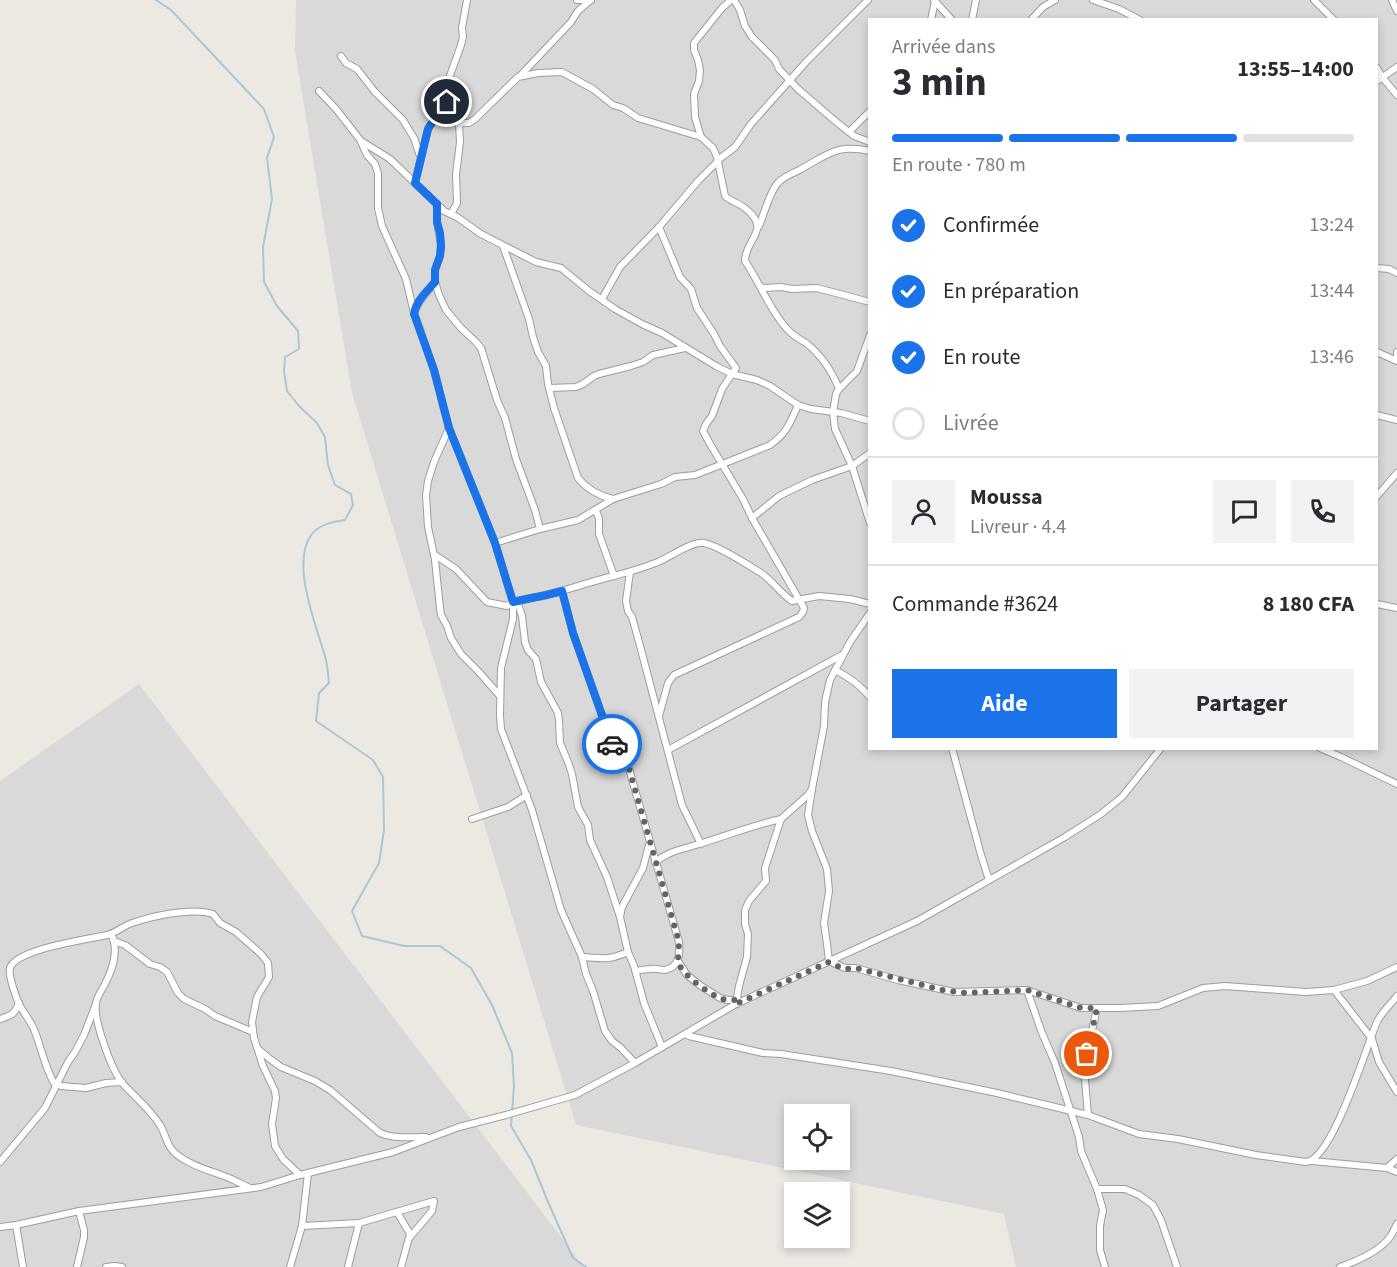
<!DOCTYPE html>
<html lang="fr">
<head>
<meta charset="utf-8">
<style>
  :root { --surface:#fff; --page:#f2f2f3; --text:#2b2b33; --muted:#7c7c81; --line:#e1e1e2; --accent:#1a73e8 }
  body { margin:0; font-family:"Source Sans 3",sans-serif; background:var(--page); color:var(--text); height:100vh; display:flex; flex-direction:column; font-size:22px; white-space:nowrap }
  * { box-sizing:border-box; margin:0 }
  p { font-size:20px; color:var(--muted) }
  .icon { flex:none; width:33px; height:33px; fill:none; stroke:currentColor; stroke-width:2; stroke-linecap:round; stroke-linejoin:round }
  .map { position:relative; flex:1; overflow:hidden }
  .details { position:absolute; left:868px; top:18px; width:510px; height:732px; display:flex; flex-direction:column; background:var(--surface); border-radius:0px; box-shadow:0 3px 9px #0003 }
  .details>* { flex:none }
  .fabs { position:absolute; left:784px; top:1104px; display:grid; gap:12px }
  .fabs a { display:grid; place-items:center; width:66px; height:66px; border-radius:0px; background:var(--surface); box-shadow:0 3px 9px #0003; font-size:30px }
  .pin { position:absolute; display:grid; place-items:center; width:51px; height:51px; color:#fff; margin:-26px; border:3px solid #fff; border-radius:50%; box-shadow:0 2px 6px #0007 }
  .courier { position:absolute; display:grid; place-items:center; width:60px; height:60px; margin:-30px; border:4px solid #1a73e8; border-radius:50%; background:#fff; color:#222; box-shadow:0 2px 8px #0007 }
  .headline em { font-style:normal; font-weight:700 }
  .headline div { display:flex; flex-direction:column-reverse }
  .headline { display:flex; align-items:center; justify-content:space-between; height:102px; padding:0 24px }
  h1 { font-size:39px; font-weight:700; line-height:45px }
  .bar { display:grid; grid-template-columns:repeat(4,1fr); gap:9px 6px; align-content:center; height:72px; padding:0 24px }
  .bar i { height:8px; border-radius:4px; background:var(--line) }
  .bar .selected { background:var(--accent) }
  .bar p { grid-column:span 4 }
  .line { display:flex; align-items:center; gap:15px; padding:0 24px; border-top:2px solid var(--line) }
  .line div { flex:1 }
  .round { display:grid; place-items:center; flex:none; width:63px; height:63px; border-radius:0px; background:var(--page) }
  ol { padding:0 24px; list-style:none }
  li { display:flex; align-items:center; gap:18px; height:66px }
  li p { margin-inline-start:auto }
  li .icon { padding:6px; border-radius:50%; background:var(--accent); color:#fff; stroke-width:4 }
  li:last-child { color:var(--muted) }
  li i { width:33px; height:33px; border:3px solid var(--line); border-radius:50% }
  .button { display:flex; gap:12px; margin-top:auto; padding:12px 24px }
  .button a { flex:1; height:69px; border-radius:0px; background:var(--accent); color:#fff; font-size:24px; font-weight:700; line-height:69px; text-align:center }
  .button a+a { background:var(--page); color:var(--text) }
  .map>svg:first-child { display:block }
</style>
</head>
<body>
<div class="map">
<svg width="1397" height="1267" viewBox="0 0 1397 1267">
  <rect width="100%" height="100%" fill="#ece9e3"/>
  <g fill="#dad9d9" fill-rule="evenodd">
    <path d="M296 0H1397V1267H1016L1004 1214 576 1125 352 393 295 52ZM870 20H1377V748H870ZM795 1114H840V1160H795Z"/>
    <polygon points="139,684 584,1267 0,1267 0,781"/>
  </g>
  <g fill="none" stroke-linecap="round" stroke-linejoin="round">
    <path stroke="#a8c8d5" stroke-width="2" d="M156 0 171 10 264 109 274 137 267 158 272 199 263 247 264 282 277 306 298 331 299 349 285 357 284 371 287 391 299 406 317 423 325 437 328 465 335 485 351 494 353 505 345 520C333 522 320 524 312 534 289 563 318 629 326 660 328 668 328 676 329 683L319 693 316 721 373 760 383 777 384 830 379 863 352 911 362 936 404 946H440L471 968 492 1005 512 1053 514 1086 511 1126 531 1160 548 1202 573 1258 586 1267"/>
    <g stroke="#9d9d9d" stroke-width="8">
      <g id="minor">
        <polyline points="577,0 591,0"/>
        <path d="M731 0 722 8 694 43V50L698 60 700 70 699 81 694 94 695 117 701 137 713 148 717 157 725 196C731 202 740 203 746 209 772 230 745 239 745 261 760 283 769 309 787 329 792 335 799 339 806 343 821 355 832 371 839 389"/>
        <polyline points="734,0 740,10 745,26 752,37 775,60 779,69 798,89 834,120 854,136 870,142"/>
        <polyline points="934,0 952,20"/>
        <polyline points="1093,0 1119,9 1140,20"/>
        <polyline points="1314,0 1334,20"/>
        <polyline points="1392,0 1397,11"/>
        <polyline points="931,20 935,1"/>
        <polyline points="972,20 976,0"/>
        <polyline points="1031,20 1043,7 1055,0"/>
        <polyline points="341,56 346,63 357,69 375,92 403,120 414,138 420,156"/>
        <polyline points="1377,68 1382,77 1397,95"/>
        <polyline points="520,76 571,22 578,11 591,0"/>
        <polyline points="1377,81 1397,67"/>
        <polyline points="319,91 336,109 361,141 390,159 444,211 457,217 481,234 536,262 561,268 589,291 615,309 642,324 662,333 716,366 732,374 757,380 770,386 798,405 811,409 841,413 870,421"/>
        <polyline points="448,97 459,123 460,142 456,174 457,203 451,214"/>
        <polyline points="459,123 469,123 475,119 518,77 538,73 562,72 593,89 613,105 623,108 638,118 701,137"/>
        <polyline points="849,132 870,111"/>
        <polyline points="361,142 367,155 375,164 378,173 378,208 382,226 406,279 414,313"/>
        <polyline points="415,183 428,129 431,124 446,106 447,84 461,45 463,37 462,28 467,0"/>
        <polyline points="437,204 437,222 441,245 440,256 435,270 435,282 439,295 446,310 461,328 475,341 481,348 497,400 505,418 516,459 535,510 540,529 495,543 513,602 513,619 501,668 500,715 501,729 532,810 561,910 582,957 586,974 593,991 605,1031 612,1041 621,1048 635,1063"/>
        <path d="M759 226C765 212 768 196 777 184 783 176 793 174 801 169 829 154 836 144 870 151"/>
        <path d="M503 246 529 319 533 337 538 352 546 366 548 384 554 408 578 478C587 489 600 496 613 499"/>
        <polyline points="1377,268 1389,269 1397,273"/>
        <polyline points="435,282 420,301 414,312 434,370 449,428 434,462 428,481 426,495 428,527 435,560 440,608 441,615 447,626 451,638 461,654 478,671 500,696"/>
        <polyline points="761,287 765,288 781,287 792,289 817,288 870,302"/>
        <polyline points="602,299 620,267 659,227 698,181 722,157 735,147 751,124 806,62 868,0"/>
        <polyline points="870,335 857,371 839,389 836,394 833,412 835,429 852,466 870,523"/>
        <polyline points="1377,352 1397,361 1397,352"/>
        <polyline points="549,388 576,387 583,384 594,376 599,374 631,366 643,362 653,355 685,348"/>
        <polyline points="1377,415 1397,420"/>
        <polyline points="449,428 495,543"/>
        <polyline points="1377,496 1397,473"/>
        <polyline points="752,518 779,496 812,480 852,466 870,453"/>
        <path d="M540 529 578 520 613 499 661 484 675 477 695 475 770 445C787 433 790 423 798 405"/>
        <path d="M435 555 456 569 487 602 507 606C519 598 534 598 548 595 570 589 592 581 614 576L599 534V518L596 511"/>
        <polyline points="630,572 626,601 628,611 632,617 639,642 682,805 701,844"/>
        <path d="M614 576C629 572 643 568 658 562 670 557 692 541 704 543 717 545 750 566 761 573 773 581 780 593 792 601L819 596 850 599 870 604"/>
        <path d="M562 591 573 633 604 720 607 731 615 753 625 760 629 769 679 942C680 953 680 967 665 970 661 970 655 968 651 969 646 969 641 970 636 971"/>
        <polyline points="517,601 522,616 525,642 528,650 536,659 541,682 558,713 559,721 560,743 568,762 572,774 578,807 588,825 590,840 607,877 620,917"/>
        <polyline points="1377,604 1397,608"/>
        <path d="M835 670C849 677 860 685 870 697"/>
        <polyline points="659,716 668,683 674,675 799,617 803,612 804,608 752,518 743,499 710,444 703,431 706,424 712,416 722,389 736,368 720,346 714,334 697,308 691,289 680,277 659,227"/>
        <polyline points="952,748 981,855 989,880"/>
        <polyline points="1320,748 1341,757 1397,784"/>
        <polyline points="668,750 842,655"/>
        <polyline points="812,789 808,815 812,831 827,869 829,891 824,923 827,944 829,961 845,968 856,968 898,980 954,992 1027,990 1081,1008 1120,1008 1158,1006 1203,988 1225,986 1306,992 1334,990 1372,1039 1379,1062 1397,1092"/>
        <polyline points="472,819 508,807 527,795"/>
        <path d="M655 862C671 850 681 850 699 844 726 836 753 825 781 819"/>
        <path d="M111 934C120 951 112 971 104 986 101 991 97 997 96 1003 93 1020 112 1071 123 1084 136 1098 150 1109 160 1125 166 1134 166 1146 175 1153 189 1165 208 1170 224 1176 233 1179 241 1184 250 1188"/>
        <polyline points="114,941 125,945 150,964 160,967 167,972 178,993 184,999 205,1009 215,1016 253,1032"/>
        <polyline points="628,952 620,917 622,907 643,868 649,845"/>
        <path d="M582 957C603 958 607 961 628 952L634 966 644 1003 662 1047"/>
        <polyline points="678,961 687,975 701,986 720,998 728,1000 737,1000"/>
        <polyline points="1027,990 1042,1033 1055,1063 1079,1137 1081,1151 1097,1189 1103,1210 1100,1226 1100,1250 1105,1267"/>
        <polyline points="1334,990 1367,981 1397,967"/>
        <polyline points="736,1004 739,986 747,957 748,934 745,924 745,910 749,901 766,881 765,868 781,819 808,795 812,789 824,726 825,702 830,680 850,642 870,613"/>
        <path d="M0 1019C12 1015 14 1015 19 1003"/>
        <path d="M685 1034 689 1036 763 1053 781 1054 891 1071 997 1093 1088 1115 1139 1134 1178 1139 1256 1155 1306 1162C1333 1159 1366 1047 1377 1022 1381 1013 1391 1004 1397 996"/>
        <path d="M258 1049 270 1059 281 1067 315 1081 330 1090 380 1133C394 1139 411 1137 426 1137"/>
        <path d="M122 1082 106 1083 86 1088 61 1086 54 1083C44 1066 41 1045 33 1027 29 1019 23 1012 19 1004 16 997 8 975 10 968 16 949 89 939 107 935 116 933 123 926 132 923 153 916 191 907 213 914L220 923 236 932 261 954 268 963 269 977 257 997 252 1022 254 1038 263 1066 275 1091 276 1098 272 1124 275 1146 283 1159 300 1175"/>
        <polyline points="1088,1115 1085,1080 1087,1054 1097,1008"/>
        <polyline points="1312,1161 1387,1168 1397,1172"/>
        <polyline points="0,1162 45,1108 68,1062 75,1052 84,1035 96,1004"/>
        <polyline points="1387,1168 1397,1159"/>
        <polyline points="1097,1189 1125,1189 1139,1195 1153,1205 1161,1220 1177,1267"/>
        <polyline points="397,1212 410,1234 401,1267"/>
        <polyline points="16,1225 23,1267"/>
        <polyline points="302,1226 359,1223 434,1201 432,1211 410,1237"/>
        <polyline points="0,1227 16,1225 79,1211 261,1187 300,1175 393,1152 459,1127 506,1115 575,1095 635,1063 736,1004 917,921 1065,837 1101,814 1122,797 1161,748"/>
        <polyline points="77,1267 84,1237 84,1230 79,1211"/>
        <polyline points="106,1267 115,1266 122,1267"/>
        <polyline points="290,1267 302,1226 308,1173"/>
        <polyline points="348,1267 359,1223"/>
        <path d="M1340 1267C1357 1261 1379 1252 1390 1237 1393 1233 1395 1228 1397 1224"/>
      </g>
    </g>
    <use href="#minor" stroke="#fff" stroke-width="6"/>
  </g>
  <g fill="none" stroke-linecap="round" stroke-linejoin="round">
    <path stroke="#656462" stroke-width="6" stroke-dasharray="0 10.8" d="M612 744 615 753 625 760 629 769 679 942C679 946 678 959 678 961 681 975 710 994 722 999 727 1000 732 1000 737 1000L736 1004 829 962 844 969 856 968 942 990 965 993 1027 990 1081 1008H1097L1087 1054"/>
    <path stroke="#1a73e8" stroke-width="8" d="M447 102C445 113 433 119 428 129L415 183 437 204V222L440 233 441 245 440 256 435 270V282C427 291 416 301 414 314L434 370 449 428 495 543 513 602 546 595 562 591 573 633 612 744"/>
  </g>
</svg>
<div class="fabs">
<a><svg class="icon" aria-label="locate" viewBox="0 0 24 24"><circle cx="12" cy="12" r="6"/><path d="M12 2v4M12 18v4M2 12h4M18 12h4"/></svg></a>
<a><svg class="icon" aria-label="layers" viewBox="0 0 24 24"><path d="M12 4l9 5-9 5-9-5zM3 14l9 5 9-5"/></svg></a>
</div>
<div class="pin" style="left:1087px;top:1054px;background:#ea580c"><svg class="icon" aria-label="bag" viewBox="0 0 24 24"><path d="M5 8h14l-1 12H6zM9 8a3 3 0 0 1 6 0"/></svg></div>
<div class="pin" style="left:447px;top:102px;background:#1f2937"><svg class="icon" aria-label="home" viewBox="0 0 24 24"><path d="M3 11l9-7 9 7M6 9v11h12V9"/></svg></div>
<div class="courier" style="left:612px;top:744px"><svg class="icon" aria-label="car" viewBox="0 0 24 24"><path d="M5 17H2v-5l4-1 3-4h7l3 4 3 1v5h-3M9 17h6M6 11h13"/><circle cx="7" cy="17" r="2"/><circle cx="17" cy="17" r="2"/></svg></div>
<section class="details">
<div class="headline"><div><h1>3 min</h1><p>Arrivée dans</p></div><em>13:55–14:00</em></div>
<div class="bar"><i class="selected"></i><i class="selected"></i><i class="selected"></i><i></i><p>En route · 780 m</p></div>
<ol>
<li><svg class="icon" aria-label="check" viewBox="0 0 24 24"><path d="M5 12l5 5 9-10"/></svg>Confirmée<p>13:24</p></li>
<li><svg class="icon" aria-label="check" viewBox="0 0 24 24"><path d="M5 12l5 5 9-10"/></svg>En préparation<p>13:44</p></li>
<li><svg class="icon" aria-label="check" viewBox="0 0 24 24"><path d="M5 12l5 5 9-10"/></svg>En route<p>13:46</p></li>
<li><i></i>Livrée</li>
</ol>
<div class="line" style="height:108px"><a class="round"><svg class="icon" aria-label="person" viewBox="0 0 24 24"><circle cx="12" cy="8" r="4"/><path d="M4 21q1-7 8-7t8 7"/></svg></a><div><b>Moussa</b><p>Livreur · 4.4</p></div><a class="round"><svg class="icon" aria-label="chat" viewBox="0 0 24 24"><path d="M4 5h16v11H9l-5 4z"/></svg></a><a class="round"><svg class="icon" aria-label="phone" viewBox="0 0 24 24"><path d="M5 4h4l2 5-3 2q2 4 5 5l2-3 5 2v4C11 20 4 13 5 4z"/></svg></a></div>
<div class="line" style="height:78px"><div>Commande #3624</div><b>8 180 CFA</b></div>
<div class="button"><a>Aide</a><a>Partager</a></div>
</section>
</div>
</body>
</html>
